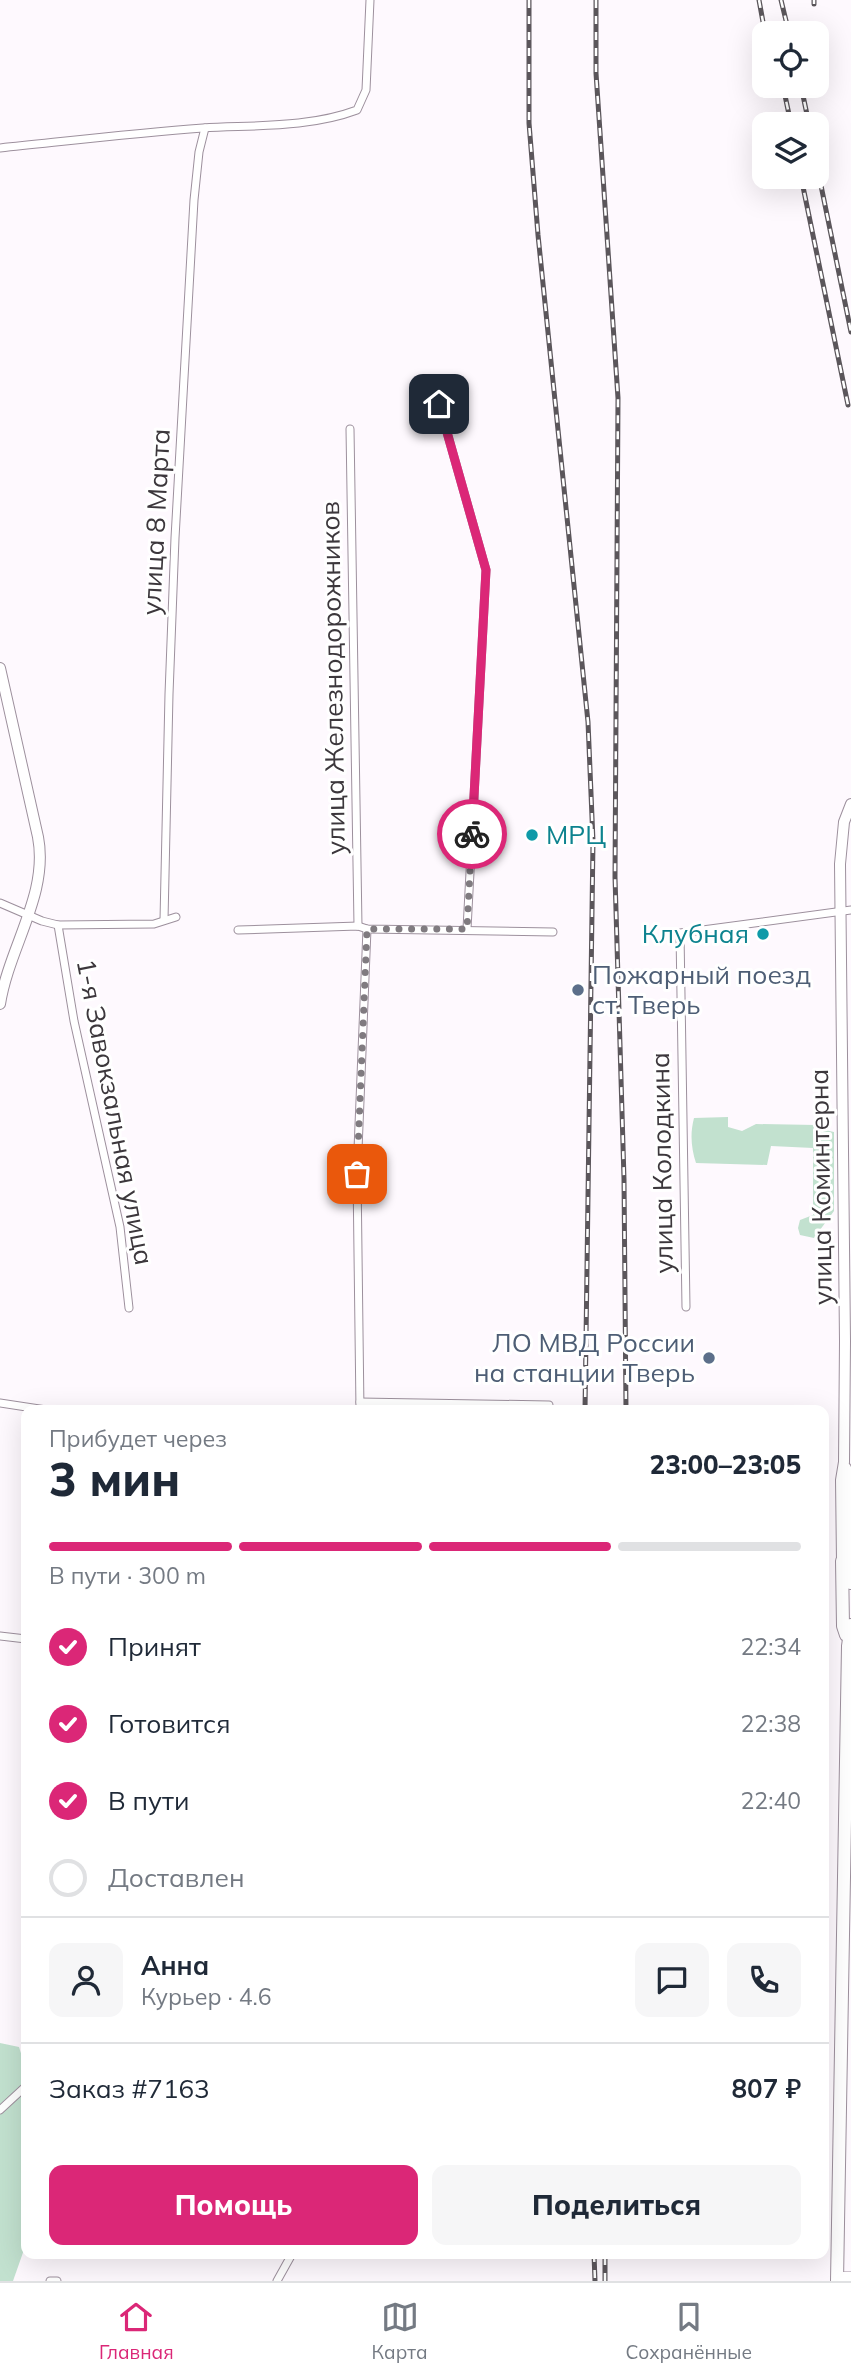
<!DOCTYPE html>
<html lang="ru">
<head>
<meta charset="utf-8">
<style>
  :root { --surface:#fff; --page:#f6f6f7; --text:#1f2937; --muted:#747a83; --line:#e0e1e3; --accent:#db2777 }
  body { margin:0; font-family:Mulish,sans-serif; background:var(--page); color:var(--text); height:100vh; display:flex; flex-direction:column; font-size:26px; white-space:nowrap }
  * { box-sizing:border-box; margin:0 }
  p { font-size:23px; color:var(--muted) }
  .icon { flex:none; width:38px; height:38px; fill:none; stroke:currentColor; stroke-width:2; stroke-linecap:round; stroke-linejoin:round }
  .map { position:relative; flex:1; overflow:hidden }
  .panel { position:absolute; left:21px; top:1405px; width:808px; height:854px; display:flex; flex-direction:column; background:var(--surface); border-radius:14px; box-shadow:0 7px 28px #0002 }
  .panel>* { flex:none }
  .controls { position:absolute; left:752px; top:21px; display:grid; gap:14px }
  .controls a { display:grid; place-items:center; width:77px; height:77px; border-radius:14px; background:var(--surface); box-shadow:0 7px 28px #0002; font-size:35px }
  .pin { position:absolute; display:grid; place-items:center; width:60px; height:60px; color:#fff; margin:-30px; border-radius:14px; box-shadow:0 4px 10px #0006 }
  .courier { position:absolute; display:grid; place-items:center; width:70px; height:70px; margin:-35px; border:5px solid #db2777; border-radius:50%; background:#fff; color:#222; box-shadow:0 2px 9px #0007 }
  .headline em { font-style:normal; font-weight:800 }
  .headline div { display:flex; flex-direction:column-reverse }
  .headline { display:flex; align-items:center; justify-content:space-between; height:119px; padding:0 28px }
  h1 { font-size:46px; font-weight:800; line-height:52px }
  .bar { display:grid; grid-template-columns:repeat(4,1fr); gap:10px 7px; align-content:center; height:84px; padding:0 28px }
  .bar i { height:9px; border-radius:5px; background:var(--line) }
  .bar .selected { background:var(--accent) }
  .bar p { grid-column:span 4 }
  .line { display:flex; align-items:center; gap:18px; padding:0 28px; border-top:2px solid var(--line) }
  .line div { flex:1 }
  .round { display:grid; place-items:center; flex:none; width:74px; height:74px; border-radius:14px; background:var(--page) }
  ol { padding:0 28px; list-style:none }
  li { display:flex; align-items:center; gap:21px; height:77px }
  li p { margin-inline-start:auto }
  li .icon { padding:7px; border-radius:50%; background:var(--accent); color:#fff; stroke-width:4 }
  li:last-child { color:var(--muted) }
  li i { width:38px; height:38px; border:4px solid var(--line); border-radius:50% }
  .button { display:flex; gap:14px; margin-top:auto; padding:14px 28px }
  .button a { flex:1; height:80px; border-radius:14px; background:var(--accent); color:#fff; font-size:28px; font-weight:800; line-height:80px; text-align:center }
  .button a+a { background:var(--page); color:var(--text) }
  .menu { display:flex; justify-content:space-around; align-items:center; height:98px; border-top:2px solid var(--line); background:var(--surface); font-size:19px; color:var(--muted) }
  .menu a { display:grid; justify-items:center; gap:4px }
  .menu .selected { color:var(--accent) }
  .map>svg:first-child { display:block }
</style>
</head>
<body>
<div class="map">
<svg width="851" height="2281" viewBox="0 0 851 2281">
  <rect width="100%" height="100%" fill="#fef9fe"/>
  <g fill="#c2e1cf">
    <path d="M728 1117V1127L742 1131 756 1124 816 1125 820 1129 834 1132V1211L814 1238 800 1235 798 1228 800 1220 813 1215V1148L771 1146 767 1165 696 1163C691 1148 690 1133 694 1118Z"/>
    <polygon points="0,2043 19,2047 26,2069 26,2244 13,2281 0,2281"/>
  </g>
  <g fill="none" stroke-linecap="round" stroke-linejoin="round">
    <g stroke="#9d909d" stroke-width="9">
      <g id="minor">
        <path d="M0 148C68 141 135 133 203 128 254 125 309 128 357 110L366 90 370 0"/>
        <polyline points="439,404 486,570 467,929"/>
        <polyline points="350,429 358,926"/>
        <polyline points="0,903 42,921 58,925 154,924 176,917"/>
        <polyline points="164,920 169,694 175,538 194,200 199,152 205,128"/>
        <polyline points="58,925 74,1021 120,1227 129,1308"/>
        <polyline points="238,930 358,926 367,929 553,932"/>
        <polyline points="686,1307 680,933 851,910"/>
        <polyline points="360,1402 549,1405"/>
        <polyline points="0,1403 46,1410"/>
        <polyline points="360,1410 357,1174 367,929"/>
        <polyline points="0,1636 26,1639"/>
        <polyline points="0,2110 26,2086"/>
        <polyline points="50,2281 57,2281"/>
        <polyline points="277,2281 292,2254"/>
      </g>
    </g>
    <g stroke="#9d909d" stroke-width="11">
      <polyline id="tertiary" points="837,2277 851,2277"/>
    </g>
    <g stroke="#9d909d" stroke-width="12">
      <g id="secondary">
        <path d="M0 668 38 837C49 894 9 947 0 1004"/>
        <polyline points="846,1468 849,1480 850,1584"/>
        <polyline points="842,1561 841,1480 844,1462 845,1341 840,864 844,822 851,804"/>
      </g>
    </g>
    <g stroke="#9d909d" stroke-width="14">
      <g id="primary">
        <polyline points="846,1635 843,1626 842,1561 851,1552"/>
        <polyline points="837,2281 848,1646 851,1625"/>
      </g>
    </g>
    <use href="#minor" stroke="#fff" stroke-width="7"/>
    <use href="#tertiary" stroke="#fff" stroke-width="10"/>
    <use href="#secondary" stroke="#fff" stroke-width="10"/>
    <use href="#primary" stroke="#fff" stroke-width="12"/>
    <g stroke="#5b565b" stroke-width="5">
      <g id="rail">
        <polyline points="529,0 529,123 538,235 588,722 593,841 585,1410"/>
        <polyline points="596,0 596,73 618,398 615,877 624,1179 626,1410"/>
        <polyline points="759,0 765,33"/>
        <polyline points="781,0 789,33"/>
        <polyline points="814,0 814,4"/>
        <polyline points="783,86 791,124"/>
        <polyline points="801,86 809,124"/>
        <polyline points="817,166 851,332"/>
        <polyline points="801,177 848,405"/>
        <polyline points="594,2254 595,2281"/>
        <polyline points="605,2281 605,2254"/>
      </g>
    </g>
    <use href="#rail" stroke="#fff" stroke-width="2.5" stroke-dasharray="8" stroke-linecap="butt"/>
  </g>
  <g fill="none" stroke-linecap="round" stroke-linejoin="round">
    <polyline stroke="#807b80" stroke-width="7" stroke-dasharray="0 12.6" points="357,1174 367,929 467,929 472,834"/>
    <polyline stroke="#db2777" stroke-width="9" points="439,404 486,570 472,834"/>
  </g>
  <g fill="#0f9aa8" stroke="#fff" stroke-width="2.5">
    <circle cx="532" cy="835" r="7"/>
    <circle cx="763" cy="934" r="7"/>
  </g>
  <g fill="#5c6f8a" stroke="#fff" stroke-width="2.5">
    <circle cx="578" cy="990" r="7"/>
    <circle cx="709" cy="1358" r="7"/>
  </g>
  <g text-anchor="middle" stroke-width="6" stroke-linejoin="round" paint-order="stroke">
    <g font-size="26" fill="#3c373c" stroke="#fff">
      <text transform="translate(156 522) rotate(-87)" y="9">улица 8 Марта</text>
      <text transform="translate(333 678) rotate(-91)" y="9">улица Железнодорожников</text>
      <text transform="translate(115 1112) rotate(79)" y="9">1-я Завокзальная улица</text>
      <text transform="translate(662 1163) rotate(-91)" y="9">улица Колодкина</text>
      <text transform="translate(821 1187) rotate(-91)" y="9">улица Коминтерна</text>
    </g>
    <g font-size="26" fill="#0d838f" stroke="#fff" text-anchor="start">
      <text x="546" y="844">МРЦ</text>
      <text x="749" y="943" text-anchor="end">Клубная</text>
    </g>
    <g font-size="26" fill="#4e5e75" stroke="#fff" text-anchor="start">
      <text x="592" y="984">Пожарный поезд<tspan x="592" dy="30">ст. Тверь</tspan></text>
      <text x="695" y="1352" text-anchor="end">ЛО МВД России<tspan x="695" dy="30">на станции Тверь</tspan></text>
    </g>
  </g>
</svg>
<div class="controls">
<a><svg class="icon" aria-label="locate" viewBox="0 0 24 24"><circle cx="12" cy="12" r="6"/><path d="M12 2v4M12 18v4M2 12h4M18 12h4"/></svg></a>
<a><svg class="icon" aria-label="layers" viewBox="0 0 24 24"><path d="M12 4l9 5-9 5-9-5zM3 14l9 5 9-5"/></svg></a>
</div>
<div class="pin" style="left:357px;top:1174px;background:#ea580c"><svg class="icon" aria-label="bag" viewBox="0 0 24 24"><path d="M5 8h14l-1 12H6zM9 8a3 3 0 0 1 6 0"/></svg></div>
<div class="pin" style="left:439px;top:404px;background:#1f2937"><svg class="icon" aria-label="home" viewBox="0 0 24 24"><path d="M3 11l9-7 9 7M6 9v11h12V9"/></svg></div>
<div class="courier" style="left:472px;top:834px"><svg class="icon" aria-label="bike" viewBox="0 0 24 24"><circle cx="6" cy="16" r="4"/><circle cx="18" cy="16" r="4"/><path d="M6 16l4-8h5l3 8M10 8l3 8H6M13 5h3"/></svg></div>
<section class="panel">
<div class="headline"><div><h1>3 мин</h1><p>Прибудет через</p></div><em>23:00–23:05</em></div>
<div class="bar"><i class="selected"></i><i class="selected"></i><i class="selected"></i><i></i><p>В пути · 300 m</p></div>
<ol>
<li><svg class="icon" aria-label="check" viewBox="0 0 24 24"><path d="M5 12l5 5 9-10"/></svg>Принят<p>22:34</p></li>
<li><svg class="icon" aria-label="check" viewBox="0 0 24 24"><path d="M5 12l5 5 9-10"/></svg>Готовится<p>22:38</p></li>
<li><svg class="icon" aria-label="check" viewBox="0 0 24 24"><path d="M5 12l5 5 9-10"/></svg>В пути<p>22:40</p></li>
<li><i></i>Доставлен</li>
</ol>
<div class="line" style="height:126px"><a class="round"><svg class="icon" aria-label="person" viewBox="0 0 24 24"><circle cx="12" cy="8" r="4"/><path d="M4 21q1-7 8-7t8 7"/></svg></a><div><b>Анна</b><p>Курьер · 4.6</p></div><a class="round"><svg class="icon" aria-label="chat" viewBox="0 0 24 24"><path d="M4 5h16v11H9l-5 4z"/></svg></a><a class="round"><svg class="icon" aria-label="phone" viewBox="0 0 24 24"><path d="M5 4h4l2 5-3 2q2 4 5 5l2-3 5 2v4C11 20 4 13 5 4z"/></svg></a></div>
<div class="line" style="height:91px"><div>Заказ #7163</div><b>807 ₽</b></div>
<div class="button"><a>Помощь</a><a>Поделиться</a></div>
</section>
</div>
<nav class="menu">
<a class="selected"><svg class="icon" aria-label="home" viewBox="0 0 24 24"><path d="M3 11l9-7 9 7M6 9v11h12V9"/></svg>Главная</a>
<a><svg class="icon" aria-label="map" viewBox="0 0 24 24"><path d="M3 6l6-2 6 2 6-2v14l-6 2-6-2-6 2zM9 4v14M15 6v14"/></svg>Карта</a>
<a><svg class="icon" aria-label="saved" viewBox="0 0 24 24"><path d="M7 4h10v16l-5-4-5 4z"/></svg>Сохранённые</a>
</nav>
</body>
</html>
